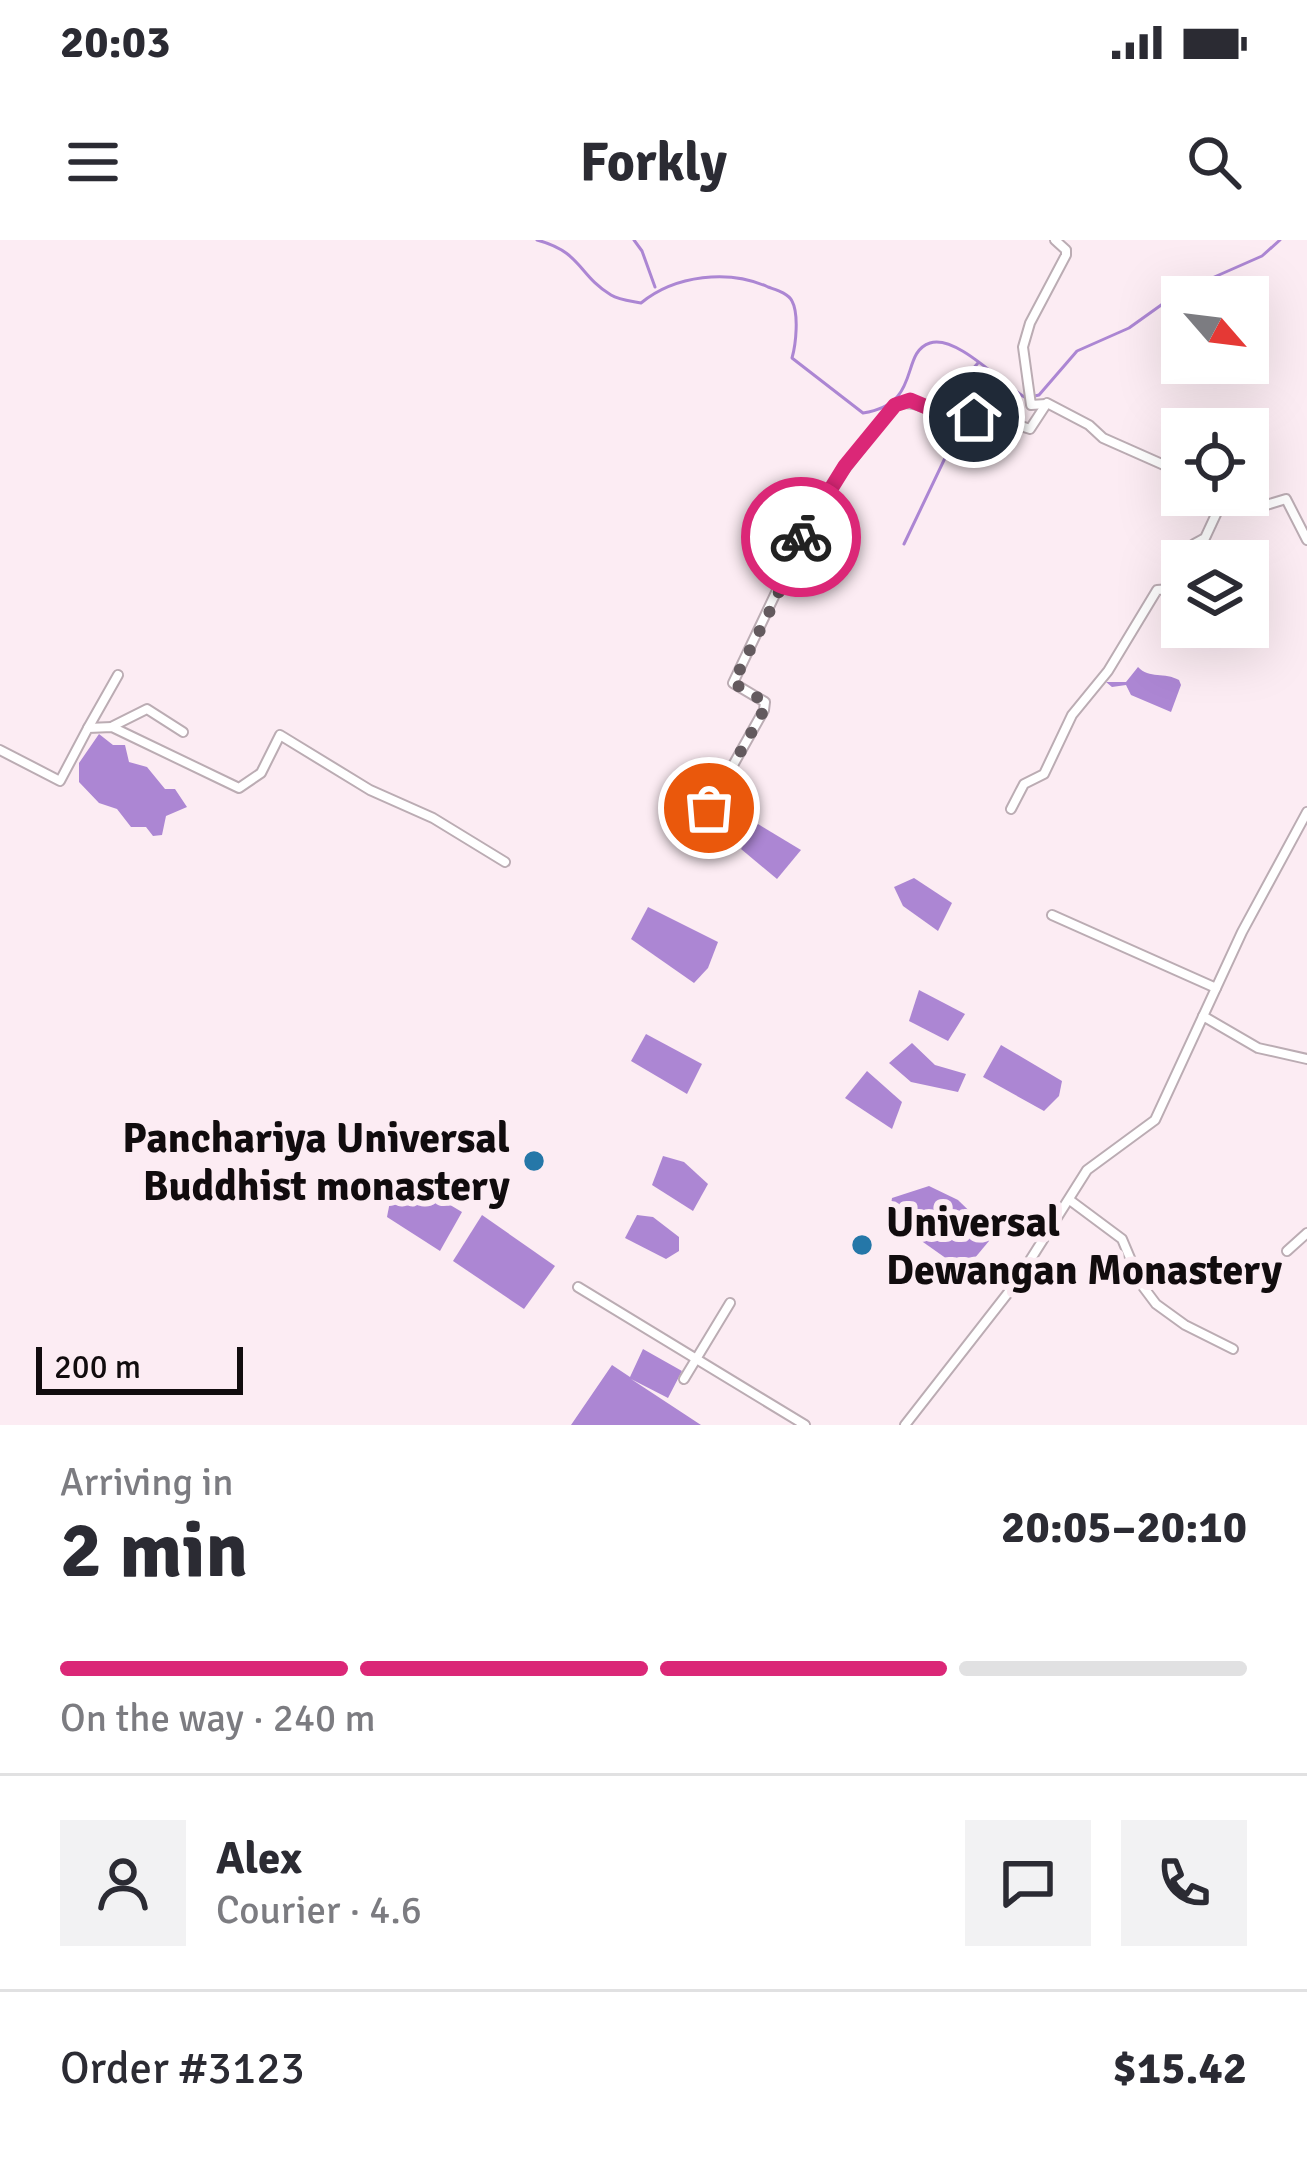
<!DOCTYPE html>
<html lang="en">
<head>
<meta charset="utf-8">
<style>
  :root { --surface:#fff; --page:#f2f2f3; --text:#2b2b33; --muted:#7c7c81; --line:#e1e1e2; --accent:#db2777 }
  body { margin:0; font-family:Signika,sans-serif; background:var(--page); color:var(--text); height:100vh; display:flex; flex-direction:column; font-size:45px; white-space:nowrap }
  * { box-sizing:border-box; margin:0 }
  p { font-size:39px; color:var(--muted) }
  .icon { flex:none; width:66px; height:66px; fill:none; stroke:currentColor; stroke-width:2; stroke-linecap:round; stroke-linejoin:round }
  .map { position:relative; height:1185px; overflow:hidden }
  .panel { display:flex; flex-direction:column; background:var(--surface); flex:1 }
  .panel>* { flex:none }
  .needle { width:78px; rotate:118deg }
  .controls { position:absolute; left:1161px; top:36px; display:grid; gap:24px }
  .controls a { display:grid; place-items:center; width:108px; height:108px; border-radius:0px; background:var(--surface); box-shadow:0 12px 48px #0002; font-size:60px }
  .scale { position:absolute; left:36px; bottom:30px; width:207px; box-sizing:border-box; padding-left:12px; border:6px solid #110c0e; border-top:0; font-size:33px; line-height:42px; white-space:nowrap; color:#110c0e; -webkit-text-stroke:9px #fcecf3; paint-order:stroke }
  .pin { position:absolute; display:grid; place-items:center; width:102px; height:102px; color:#fff; margin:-51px; border:6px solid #fff; border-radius:50%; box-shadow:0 3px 12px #0007 }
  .courier { position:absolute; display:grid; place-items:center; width:120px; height:120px; margin:-60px; border:9px solid #db2777; border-radius:50%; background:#fff; color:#222; box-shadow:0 3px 15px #0007 }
  .head em { font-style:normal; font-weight:700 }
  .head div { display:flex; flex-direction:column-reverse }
  .head { display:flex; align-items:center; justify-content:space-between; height:204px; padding:0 60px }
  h1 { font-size:78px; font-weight:700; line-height:90px }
  .bar { display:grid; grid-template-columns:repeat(4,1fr); gap:18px 12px; align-content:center; height:144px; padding:0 60px }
  .bar i { height:15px; border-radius:9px; background:var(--line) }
  .bar .selected { background:var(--accent) }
  .bar p { grid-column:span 4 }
  .line { display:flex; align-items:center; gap:30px; padding:0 60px; border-top:3px solid var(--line) }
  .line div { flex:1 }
  .round { display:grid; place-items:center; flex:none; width:126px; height:126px; border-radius:0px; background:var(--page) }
  .status { display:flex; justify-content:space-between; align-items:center; height:84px; padding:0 60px; background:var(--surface); direction:ltr }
  .status svg { height:33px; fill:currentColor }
  header { display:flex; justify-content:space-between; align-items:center; height:156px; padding:0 60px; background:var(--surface); font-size:54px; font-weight:700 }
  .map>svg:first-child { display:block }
</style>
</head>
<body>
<div class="status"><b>20:03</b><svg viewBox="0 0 49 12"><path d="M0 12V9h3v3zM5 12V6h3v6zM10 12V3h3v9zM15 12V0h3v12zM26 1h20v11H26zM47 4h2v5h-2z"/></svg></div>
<header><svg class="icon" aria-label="menu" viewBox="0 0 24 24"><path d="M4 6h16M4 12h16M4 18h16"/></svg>Forkly<svg class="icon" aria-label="search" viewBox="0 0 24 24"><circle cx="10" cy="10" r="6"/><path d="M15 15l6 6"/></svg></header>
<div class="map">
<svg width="1307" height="1185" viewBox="0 0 1307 1185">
  <rect width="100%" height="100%" fill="#fcecf3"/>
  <g fill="#ac86d3">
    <path d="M1138 427C1149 439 1165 432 1179 440L1181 445 1171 472 1131 455 1126 445 1112 447 1106 442H1126Z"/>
    <polygon points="99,494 113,505 125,505 129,522 147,527 165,549 175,549 187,567 166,576 162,595 153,596 146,587 131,587 117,569 99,563 79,542 79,523"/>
    <polygon points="758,584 801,610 777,639 741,609"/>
    <polygon points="914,638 952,663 938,691 903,666 894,647"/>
    <polygon points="648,667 718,702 708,728 694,743 631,699"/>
    <polygon points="919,750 965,774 948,801 909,781"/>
    <polygon points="646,794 702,824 687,854 631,821"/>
    <polygon points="912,803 935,825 966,834 958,852 911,842 889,823"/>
    <polygon points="1001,805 1062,841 1059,856 1044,871 983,837"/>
    <polygon points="867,831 902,862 892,889 845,858"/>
    <polygon points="663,916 684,922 708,944 693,971 652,945"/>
    <polygon points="413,943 462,972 440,1011 387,977 392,951"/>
    <polygon points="929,946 958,960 994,995 964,1031 889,978 892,958"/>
    <polygon points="482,975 555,1026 524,1069 453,1021"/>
    <polygon points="637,975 653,977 679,997 679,1011 666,1019 625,998"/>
    <polygon points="643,1109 682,1131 668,1158 631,1139 701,1185 571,1185 612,1125 630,1137"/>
  </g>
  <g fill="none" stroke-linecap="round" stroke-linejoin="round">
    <g stroke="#ac86d3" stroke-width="3">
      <path d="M537 0C582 12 578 35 611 55 619 60 631 61 641 63 675 35 729 29 768 47 776 50 788 53 792 61 799 74 796 104 792 118L863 173C923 164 899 113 930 103 956 94 1002 144 1026 158L1039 155 1077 111 1129 88 1178 53 1262 16 1280 0"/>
      <polyline points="634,0 642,11 655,47"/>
      <polyline points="904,304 956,195 958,174 967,168 969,133 978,123"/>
    </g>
    <g stroke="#bbacb3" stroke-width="12">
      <g id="street">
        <polyline points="1046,164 1031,165 1023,107 1030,83 1066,15 1066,10 1055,0"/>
        <polyline points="1228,255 1263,266 1286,259 1307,300"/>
        <polyline points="1185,321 1194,304 1205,298 1225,255"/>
        <polyline points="113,486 147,469 183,492"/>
        <polyline points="88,488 118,435"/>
        <polyline points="0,510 60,541 88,488 112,487 239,548 261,533 280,495 370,550 433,578 505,622"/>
        <polyline points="1011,569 1024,544 1044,534 1072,475 1108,431 1157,350 1171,349 1182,328"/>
        <path d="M733 602 736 591 709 568 764 470 765 462 733 443 818 264 894 165C917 158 930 173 951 178 979 184 1001 178 1030 189L1047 163 1089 185 1103 198 1182 233"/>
        <polyline points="1052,675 1216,748"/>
        <polyline points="1203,776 1258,808 1307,819"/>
        <polyline points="1071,961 1122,999 1141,1044 1156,1064 1185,1085 1233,1109"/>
        <polyline points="1287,1011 1307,993"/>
        <polyline points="578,1047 805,1185"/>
        <polyline points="684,1139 730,1063"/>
        <polyline points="905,1185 1015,1044 1087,930 1155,880 1242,692 1307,572"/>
      </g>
    </g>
    <use href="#street" stroke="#fff" stroke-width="8"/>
  </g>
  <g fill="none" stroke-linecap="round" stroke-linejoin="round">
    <polyline stroke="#635a5e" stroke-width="12" stroke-dasharray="0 21.6" points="709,568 764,470 765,462 733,443 776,359 801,297"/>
    <polyline stroke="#db2777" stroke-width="15" points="801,297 845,226 895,165 910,160 955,179 974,177"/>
  </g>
  <g fill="#2577a8" stroke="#fcecf3" stroke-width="4.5">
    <circle cx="534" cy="921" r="12"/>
    <circle cx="862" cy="1005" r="12"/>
  </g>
  <g text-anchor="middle" stroke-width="12" stroke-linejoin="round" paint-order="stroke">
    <g font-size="42" font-weight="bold" fill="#110c0e" stroke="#fcecf3" text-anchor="end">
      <text x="510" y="912">Panchariya Universal<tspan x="510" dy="48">Buddhist monastery</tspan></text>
      <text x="886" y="996" text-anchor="start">Universal<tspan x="886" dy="48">Dewangan Monastery</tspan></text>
    </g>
  </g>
</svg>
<div class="controls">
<a><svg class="needle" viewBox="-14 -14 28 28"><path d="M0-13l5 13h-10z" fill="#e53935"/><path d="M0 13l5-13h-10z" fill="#7c7c81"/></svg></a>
<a><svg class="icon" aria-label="locate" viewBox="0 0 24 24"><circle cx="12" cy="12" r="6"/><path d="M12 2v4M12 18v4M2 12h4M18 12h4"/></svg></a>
<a><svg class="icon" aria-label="layers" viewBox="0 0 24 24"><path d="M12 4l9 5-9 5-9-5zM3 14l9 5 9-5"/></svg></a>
</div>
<div class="scale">200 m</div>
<div class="pin" style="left:709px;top:568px;background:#ea580c"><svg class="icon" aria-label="bag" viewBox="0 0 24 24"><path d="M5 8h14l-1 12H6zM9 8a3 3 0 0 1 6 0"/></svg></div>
<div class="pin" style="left:974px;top:177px;background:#1f2937"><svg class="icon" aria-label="home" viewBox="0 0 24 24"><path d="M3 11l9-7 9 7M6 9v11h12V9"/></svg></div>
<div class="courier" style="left:801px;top:297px"><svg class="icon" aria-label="bike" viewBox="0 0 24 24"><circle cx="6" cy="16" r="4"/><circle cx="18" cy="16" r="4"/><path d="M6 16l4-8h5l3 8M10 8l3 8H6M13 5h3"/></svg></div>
</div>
<section class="panel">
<div class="head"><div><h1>2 min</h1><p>Arriving in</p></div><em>20:05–20:10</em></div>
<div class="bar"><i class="selected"></i><i class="selected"></i><i class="selected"></i><i></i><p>On the way · 240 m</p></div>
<div class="line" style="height:216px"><a class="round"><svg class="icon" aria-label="person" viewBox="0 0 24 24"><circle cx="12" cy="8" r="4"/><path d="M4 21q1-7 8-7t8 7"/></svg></a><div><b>Alex</b><p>Courier · 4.6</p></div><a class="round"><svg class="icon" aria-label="chat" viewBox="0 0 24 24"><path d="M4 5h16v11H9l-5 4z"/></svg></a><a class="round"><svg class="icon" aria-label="phone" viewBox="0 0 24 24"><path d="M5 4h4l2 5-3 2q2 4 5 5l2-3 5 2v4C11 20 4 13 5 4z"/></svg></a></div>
<div class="line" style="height:156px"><div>Order #3123</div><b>$15.42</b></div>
</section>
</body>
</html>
